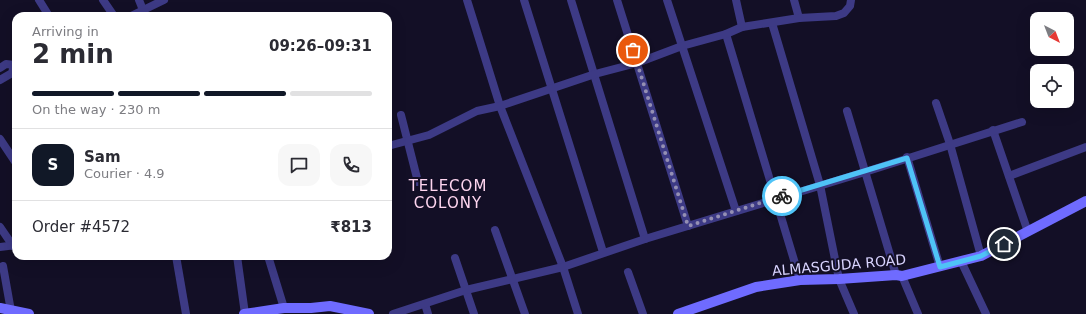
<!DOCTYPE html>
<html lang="en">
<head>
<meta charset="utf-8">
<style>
  :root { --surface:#fff; --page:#f7f7f7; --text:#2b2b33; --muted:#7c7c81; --line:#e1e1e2; --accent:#111827 }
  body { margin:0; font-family:"DejaVu Sans",sans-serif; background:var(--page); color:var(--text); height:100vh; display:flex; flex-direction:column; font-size:15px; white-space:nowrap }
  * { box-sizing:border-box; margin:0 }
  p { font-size:13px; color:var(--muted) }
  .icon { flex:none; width:22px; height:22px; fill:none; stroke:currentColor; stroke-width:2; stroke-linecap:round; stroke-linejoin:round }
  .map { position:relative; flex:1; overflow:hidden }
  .sheet { position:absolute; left:12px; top:12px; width:380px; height:248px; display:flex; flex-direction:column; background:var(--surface); border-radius:12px; box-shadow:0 4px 16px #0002 }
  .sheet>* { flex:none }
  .needle { width:26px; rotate:138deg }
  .fabs { position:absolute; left:1030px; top:12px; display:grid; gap:8px }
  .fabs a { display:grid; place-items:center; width:44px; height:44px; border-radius:8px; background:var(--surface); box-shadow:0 4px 16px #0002; font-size:20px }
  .pin { position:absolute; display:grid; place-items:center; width:34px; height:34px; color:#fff; margin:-17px; border:2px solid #fff; border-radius:50%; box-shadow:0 1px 4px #0007 }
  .courier { position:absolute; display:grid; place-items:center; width:40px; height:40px; margin:-20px; border:3px solid #4fc3f7; border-radius:50%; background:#fff; color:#222; box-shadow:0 1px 5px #0007 }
  .headline em { font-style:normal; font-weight:800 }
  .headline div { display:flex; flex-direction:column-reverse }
  .headline { display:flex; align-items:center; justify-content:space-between; height:68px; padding:0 20px }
  h1 { font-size:26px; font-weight:800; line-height:30px }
  .bar { display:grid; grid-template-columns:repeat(4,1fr); gap:6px 4px; align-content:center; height:48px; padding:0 20px }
  .bar i { height:5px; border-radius:3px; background:var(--line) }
  .bar .current { background:var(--accent) }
  .bar p { grid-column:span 4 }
  .line { display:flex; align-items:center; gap:10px; padding:0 20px; border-top:1px solid var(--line) }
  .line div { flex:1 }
  .round { display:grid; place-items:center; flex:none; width:42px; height:42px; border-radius:12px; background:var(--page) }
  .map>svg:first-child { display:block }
</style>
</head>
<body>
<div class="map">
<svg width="1086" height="314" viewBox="0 0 1086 314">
  <rect width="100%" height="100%" fill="#130f26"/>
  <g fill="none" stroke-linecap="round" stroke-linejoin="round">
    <g stroke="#3d3a85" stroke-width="8">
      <polyline points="39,0 49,16"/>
      <polyline points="103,0 114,16"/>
      <polyline points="139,0 143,10"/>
      <polyline points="467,0 500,106 563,267 578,314"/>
      <polyline points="524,0 603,252"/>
      <polyline points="571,0 645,239"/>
      <polyline points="617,0 688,226"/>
      <polyline points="667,0 736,211"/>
      <polyline points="736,0 742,27"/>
      <polyline points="794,0 799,18"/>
      <polyline points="131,16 164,0"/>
      <polyline points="772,23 820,185 839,279 854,314"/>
      <polyline points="726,34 800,280"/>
      <polyline points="0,68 6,64 14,65 16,68"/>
      <polyline points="0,80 12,73 14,65"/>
      <polyline points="936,103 950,144 981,256"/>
      <polyline points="847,111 896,275"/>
      <polyline points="401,115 418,182"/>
      <polyline points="993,130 1028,232"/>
      <polyline points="0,139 16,163"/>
      <polyline points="388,146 429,135 477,111 500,106 595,74 637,63 682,46 726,34 742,27 799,18 836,16 844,13 850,6 851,0"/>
      <polyline points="907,157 940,267"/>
      <polyline points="1009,176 1086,147"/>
      <polyline points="0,227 13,246"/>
      <polyline points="495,230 525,314"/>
      <polyline points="0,247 16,245"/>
      <polyline points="176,256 186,314"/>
      <polyline points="237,256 245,314"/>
      <polyline points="268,256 284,308"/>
      <polyline points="455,258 474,314"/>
      <polyline points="961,261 986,314"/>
      <polyline points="3,266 11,311"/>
      <polyline points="628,272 643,314"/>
      <polyline points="902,276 918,314"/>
      <polyline points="425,304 428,314"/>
      <polyline points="393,314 466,290 563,267 645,239 865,172 1022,122"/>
    </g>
    <g stroke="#6f6bff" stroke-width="10">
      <polyline points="0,308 29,314"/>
      <polyline points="244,314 284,308 311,308 330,306 369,314"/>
      <polyline points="678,314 756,287 800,280 839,279 896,275 902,276 981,256 1086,201"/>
    </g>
  </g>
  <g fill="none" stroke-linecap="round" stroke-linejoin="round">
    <polyline stroke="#948fb3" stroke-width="4" stroke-dasharray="0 7.2" points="633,50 688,226 782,196"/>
    <polyline stroke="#4fc3f7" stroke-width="5" points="782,196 907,158 940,267 981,256 1004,244"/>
  </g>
  <g text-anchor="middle" stroke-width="4" stroke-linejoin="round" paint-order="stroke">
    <g font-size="14" fill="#d9d4ff" stroke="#130f26">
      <text transform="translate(839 265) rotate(-5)" y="5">ALMASGUDA ROAD</text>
    </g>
    <g font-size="15" letter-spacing="1" fill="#ffd6f0" stroke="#130f26">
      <text x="448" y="191">TELECOM<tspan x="448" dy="17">COLONY</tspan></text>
    </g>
  </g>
</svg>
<div class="fabs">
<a><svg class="needle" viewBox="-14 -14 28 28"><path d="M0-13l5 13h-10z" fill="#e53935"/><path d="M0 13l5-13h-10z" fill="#7c7c81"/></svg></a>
<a><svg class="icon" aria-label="locate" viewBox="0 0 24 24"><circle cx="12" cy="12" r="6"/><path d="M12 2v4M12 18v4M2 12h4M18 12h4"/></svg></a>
</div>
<div class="pin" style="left:633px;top:50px;background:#ea580c"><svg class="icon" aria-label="bag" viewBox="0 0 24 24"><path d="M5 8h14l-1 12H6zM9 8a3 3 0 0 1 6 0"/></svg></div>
<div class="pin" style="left:1004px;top:244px;background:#1f2937"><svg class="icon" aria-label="home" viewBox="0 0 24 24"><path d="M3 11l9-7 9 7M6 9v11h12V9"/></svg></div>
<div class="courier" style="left:782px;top:196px"><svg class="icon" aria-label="bike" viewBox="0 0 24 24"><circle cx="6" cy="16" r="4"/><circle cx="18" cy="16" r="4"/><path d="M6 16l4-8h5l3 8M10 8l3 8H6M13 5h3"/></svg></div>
<section class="sheet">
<div class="headline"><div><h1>2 min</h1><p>Arriving in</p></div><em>09:26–09:31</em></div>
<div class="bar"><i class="current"></i><i class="current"></i><i class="current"></i><i></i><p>On the way · 230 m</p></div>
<div class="line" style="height:72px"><b class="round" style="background:var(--accent);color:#fff">S</b><div><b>Sam</b><p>Courier · 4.9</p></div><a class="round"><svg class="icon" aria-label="chat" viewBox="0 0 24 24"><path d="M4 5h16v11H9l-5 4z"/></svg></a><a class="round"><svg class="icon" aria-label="phone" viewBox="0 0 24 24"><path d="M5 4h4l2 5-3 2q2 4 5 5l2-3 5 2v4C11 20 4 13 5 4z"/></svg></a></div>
<div class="line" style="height:52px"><div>Order #4572</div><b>₹813</b></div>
</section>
</div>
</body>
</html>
